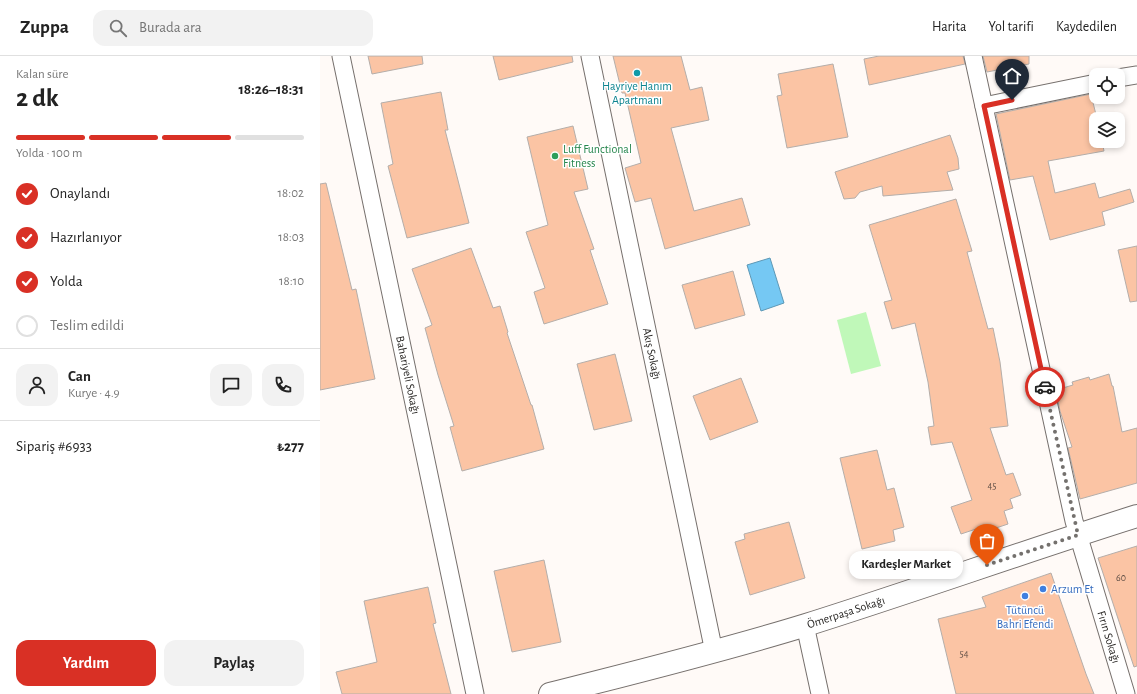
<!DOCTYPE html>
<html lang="tr">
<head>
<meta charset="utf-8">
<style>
  :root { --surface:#fff; --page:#f2f2f2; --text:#222; --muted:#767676; --line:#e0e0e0; --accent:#d93025 }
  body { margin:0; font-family:"Alegreya Sans",sans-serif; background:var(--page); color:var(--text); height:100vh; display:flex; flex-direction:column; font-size:15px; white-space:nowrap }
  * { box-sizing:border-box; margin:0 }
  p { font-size:13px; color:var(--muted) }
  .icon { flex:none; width:22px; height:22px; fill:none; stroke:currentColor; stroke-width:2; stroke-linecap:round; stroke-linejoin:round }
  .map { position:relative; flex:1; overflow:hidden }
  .panel { display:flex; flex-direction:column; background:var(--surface); width:320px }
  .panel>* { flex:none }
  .controls { position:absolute; left:769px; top:12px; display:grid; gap:8px }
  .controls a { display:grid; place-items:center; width:36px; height:36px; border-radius:8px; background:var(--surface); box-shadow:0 2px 6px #0003; font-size:20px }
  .pin { position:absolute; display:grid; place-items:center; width:34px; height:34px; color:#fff; margin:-41px -17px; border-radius:50% 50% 50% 0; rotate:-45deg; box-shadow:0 0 4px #0007 }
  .pin .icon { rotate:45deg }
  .courier { position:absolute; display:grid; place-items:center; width:40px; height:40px; margin:-20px; border:3px solid #d93025; border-radius:50%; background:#fff; color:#222; box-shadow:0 1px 5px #0007 }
  .bubble { position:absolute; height:28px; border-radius:12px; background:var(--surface); box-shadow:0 2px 6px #0003; font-size:13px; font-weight:700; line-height:28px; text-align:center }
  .headline em { font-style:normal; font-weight:700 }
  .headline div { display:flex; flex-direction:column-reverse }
  .headline { display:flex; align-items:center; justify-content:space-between; height:68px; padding:0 16px }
  h1 { font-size:26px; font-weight:700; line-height:30px }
  .bar { display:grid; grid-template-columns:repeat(4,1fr); gap:6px 4px; align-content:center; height:48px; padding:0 16px }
  .bar i { height:5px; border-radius:3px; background:var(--line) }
  .bar .on { background:var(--accent) }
  .bar p { grid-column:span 4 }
  .line { display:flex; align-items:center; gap:10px; padding:0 16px; border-top:1px solid var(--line) }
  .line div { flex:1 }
  .round { display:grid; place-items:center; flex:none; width:42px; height:42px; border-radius:12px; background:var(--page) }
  ol { padding:0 16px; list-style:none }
  li { display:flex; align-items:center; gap:12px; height:44px }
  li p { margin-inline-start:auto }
  li .icon { padding:4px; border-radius:50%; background:var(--accent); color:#fff; stroke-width:4 }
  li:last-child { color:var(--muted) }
  li i { width:22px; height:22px; border:2px solid var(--line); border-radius:50% }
  .action { display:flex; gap:8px; margin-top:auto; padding:8px 16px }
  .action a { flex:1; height:46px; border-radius:12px; background:var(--accent); color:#fff; font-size:16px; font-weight:700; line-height:46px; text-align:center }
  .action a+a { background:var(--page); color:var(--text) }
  header { display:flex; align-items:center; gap:24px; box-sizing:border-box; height:56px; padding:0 20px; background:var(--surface); border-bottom:1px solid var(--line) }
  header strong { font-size:19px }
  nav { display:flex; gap:22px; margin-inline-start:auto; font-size:14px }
  .search { width:280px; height:36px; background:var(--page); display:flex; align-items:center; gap:10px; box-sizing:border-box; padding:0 14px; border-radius:12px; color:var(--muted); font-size:15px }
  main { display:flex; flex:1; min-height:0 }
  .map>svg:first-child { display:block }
</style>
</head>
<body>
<header>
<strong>Zuppa</strong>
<div class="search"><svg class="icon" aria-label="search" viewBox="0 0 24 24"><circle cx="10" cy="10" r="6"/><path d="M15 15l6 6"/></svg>Burada ara</div>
<nav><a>Harita</a><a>Yol tarifi</a><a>Kaydedilen</a></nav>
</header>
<main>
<section class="panel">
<div class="headline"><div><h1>2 dk</h1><p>Kalan süre</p></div><em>18:26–18:31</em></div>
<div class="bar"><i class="on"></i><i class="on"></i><i class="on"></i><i></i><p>Yolda · 100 m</p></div>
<ol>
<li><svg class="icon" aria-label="check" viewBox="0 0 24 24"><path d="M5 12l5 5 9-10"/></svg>Onaylandı<p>18:02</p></li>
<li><svg class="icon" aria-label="check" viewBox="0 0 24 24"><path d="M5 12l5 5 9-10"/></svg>Hazırlanıyor<p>18:03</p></li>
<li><svg class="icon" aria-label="check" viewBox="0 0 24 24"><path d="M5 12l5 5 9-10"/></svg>Yolda<p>18:10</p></li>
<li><i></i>Teslim edildi</li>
</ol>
<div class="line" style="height:72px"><a class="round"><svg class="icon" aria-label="person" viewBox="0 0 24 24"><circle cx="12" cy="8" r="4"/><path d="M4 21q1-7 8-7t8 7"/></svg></a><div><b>Can</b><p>Kurye · 4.9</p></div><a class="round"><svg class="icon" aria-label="chat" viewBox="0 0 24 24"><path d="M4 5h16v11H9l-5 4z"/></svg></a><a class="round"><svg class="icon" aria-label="phone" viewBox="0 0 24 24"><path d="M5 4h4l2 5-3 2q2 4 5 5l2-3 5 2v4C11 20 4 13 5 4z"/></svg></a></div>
<div class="line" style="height:52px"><div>Sipariş #6933</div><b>₺277</b></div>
<div class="action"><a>Yardım</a><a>Paylaş</a></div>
</section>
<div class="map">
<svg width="817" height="638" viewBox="0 0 817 638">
  <rect width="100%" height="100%" fill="#fffaf7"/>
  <polygon fill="#c0f8b9" points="546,256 561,310 531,318 517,264"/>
  <polygon fill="#75c8f3" stroke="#5e98b5" points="450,202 464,247 441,255 427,209"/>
  <g fill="#fbc4a4" stroke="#b4aeaa">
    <polygon points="48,0 102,0 103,8 52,18"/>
    <polygon points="173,0 252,0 253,6 179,24"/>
    <polygon points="293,0 361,0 370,34 382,31 389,64 351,72 374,155 422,142 430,169 345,193 331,142 315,146 305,112 321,107 305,37 302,37"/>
    <polygon points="559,0 643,0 645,8 549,29 544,3"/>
    <polygon points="663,0 709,0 709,8 667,16"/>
    <polygon points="513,8 528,81 467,92 457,40 462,39 458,18"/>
    <polygon points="121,36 128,74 125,74 149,167 87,182 68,110 73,108 61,47"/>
    <polygon points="771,38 777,63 776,85 782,85 784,95 728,105 735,137 775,127 779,142 810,133 814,146 782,156 785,169 730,184 713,120 690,124 676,58"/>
    <polygon points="253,70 268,133 254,136 274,193 270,194 288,248 224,268 214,236 225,232 206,176 228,169 207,81"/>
    <polygon points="630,79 638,102 639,113 627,116 633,134 563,140 562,130 540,136 535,142 524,143 515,116"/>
    <polygon points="6,127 32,234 36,233 55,323 0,334 0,128"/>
    <polygon points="636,143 652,195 647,196 668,273 673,272 680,306 688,370 670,372 686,419 693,417 701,439 690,443 693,452 684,455 688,468 661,477 659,472 641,478 631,451 652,444 632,386 611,389 608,371 614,370 608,326 595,267 572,273 564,246 572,244 549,169"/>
    <polygon points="817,190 817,245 810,246 798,194"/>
    <polygon points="151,192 173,252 180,250 188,276 187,277 211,349 212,349 224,393 142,415 130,371 134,370 118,319 105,272 112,269 92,213"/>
    <polygon points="413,215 425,259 375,273 362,229"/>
    <polygon points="295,298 312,365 274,374 257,308"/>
    <polygon points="789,318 792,330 793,330 802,376 817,372 817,427 760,443 748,392 752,391 740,355 736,334 753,329 752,326 769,321 770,324"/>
    <polygon points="421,322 438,366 390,384 373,340"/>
    <polygon points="557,394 567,434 574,432 584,471 573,474 575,485 542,493 520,402"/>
    <polygon points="469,466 485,522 430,539 415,486 425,483 424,478"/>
    <polygon points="817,490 817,610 814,611 778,502"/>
    <polygon points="224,504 241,586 192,596 174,515"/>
    <polygon points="731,517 766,618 774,638 636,638 618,563 666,551 662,541"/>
    <polygon points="108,531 116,567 113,568 131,638 22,638 16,616 57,606 44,545"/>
  </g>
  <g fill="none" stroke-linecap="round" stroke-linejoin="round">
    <g stroke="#76706d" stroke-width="19">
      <g id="street">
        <path id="s1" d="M21 0 155 638"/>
        <path id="s2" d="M270 0 394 596"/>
        <path id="s3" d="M653 0 754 465 806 638"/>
        <polyline points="798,22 817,19"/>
        <polyline points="664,50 776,27"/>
        <polyline points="485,569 500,638"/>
      </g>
    </g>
    <g stroke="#76706d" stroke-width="24">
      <g id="secondary">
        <path id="s4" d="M230 638C316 616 402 595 486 569 597 534 706 495 817 460"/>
      </g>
    </g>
    <use href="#street" stroke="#fff" stroke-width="17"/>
    <use href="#secondary" stroke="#fff" stroke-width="22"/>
  </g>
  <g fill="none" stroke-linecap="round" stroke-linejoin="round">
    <polyline stroke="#74716e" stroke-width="4" stroke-dasharray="0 7.2" points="667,509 758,479 725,331"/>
    <polyline stroke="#d93025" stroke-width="5" points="692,44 664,50 725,331"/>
  </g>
  <circle fill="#0f9aa8" stroke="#fff" stroke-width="1.5" cx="317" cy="17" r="4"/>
  <circle fill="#2e9e5b" stroke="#fff" stroke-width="1.5" cx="235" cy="100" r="4"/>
  <g fill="#3f7fe0" stroke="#fff" stroke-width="1.5">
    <circle cx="723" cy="533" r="4"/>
    <circle cx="705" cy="540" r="4"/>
  </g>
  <g text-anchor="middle" stroke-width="3" stroke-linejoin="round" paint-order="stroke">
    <g font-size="10" fill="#5e4e45">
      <text x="672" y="433">45</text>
      <text x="801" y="525">60</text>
      <text x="644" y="601">54</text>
    </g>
    <g font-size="12" fill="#0d838f" stroke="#fff">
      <text x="317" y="34">Hayriye Hanım<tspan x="317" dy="14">Apartmanı</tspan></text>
    </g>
    <g font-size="12" fill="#27864d" stroke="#fff" text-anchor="start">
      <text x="243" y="97">Luff Functional<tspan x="243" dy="14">Fitness</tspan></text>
    </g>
    <g font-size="12" fill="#292725" stroke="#fff">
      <text dy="4" stroke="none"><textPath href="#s2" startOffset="304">Akış Sokağı</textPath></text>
      <text dy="4" stroke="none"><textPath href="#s1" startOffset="326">Bahariyeli Sokağı</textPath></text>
      <text dy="4" stroke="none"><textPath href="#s4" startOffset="307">Ömerpaşa Sokağı</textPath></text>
      <text dy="4" stroke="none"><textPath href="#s3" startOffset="597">Fırın Sokağı</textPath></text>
    </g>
    <g font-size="12" fill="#366cbe" stroke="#fff" text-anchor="start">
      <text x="731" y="537">Arzum Et</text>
      <text x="705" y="558" text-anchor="middle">Tütüncü<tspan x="705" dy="14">Bahri Efendi</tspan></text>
    </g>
  </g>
</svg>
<div class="controls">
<a><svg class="icon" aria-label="locate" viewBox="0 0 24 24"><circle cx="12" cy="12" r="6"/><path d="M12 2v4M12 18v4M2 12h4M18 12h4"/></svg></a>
<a><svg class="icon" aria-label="layers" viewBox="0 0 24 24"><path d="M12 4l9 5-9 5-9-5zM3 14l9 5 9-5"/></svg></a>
</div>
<div class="pin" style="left:667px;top:509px;background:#ea580c"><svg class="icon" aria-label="bag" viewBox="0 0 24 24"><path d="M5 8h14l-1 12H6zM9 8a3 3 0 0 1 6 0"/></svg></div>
<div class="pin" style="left:692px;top:44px;background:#1f2937"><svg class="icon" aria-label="home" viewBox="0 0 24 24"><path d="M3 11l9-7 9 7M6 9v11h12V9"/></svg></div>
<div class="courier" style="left:725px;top:331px"><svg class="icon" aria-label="car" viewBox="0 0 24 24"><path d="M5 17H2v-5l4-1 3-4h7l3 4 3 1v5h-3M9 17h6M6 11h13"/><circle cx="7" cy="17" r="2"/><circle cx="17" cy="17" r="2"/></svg></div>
<div class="bubble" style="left:529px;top:495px;width:114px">Kardeşler Market</div>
</div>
</main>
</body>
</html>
